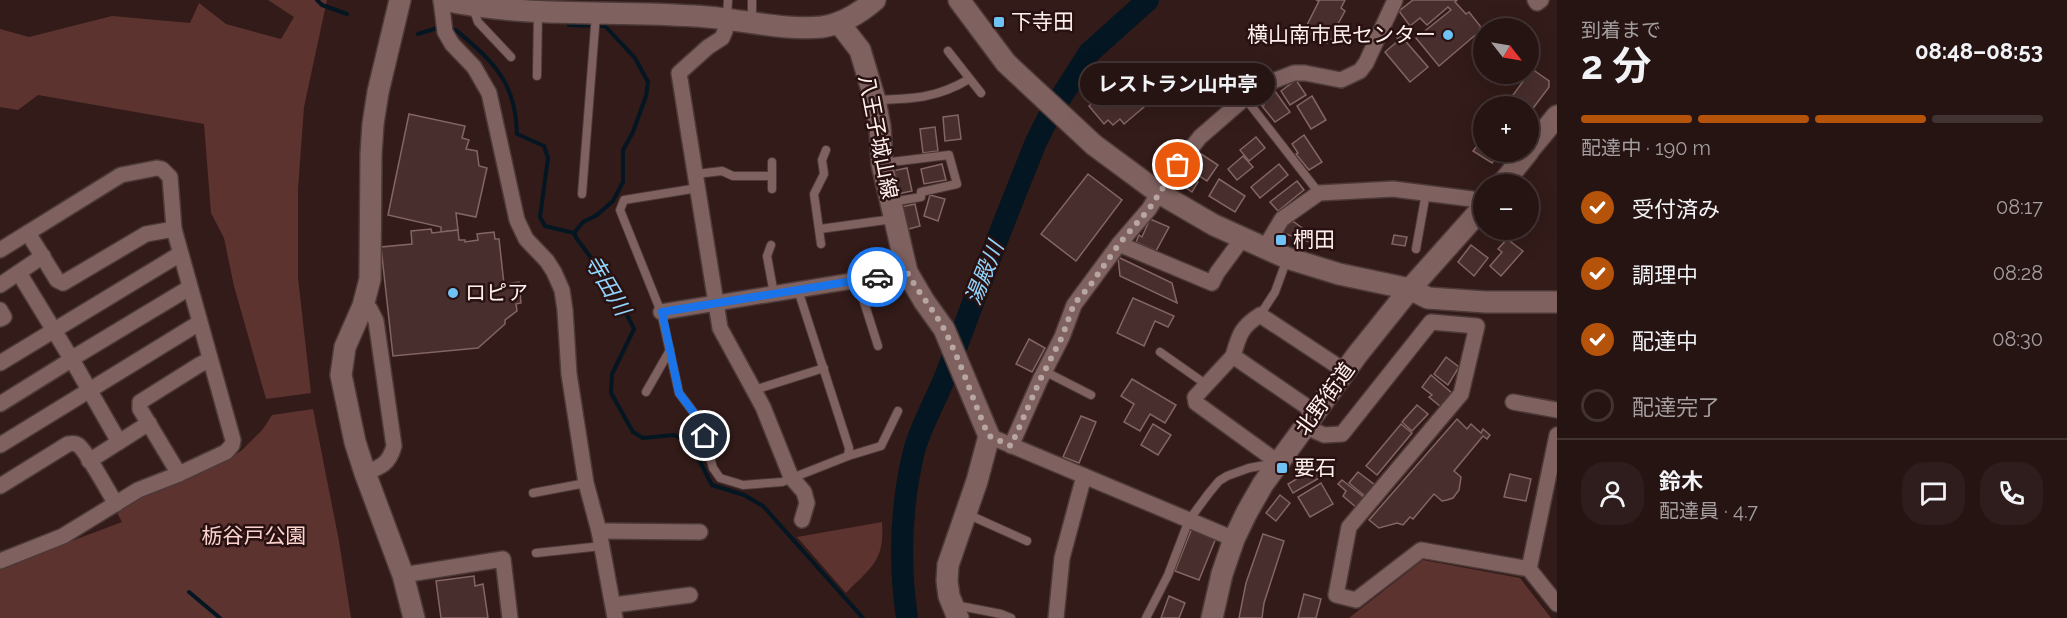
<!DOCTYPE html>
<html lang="ja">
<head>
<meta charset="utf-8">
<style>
  :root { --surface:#261413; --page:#2e1d1c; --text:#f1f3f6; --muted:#a49ea0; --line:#423333; --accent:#b45309 }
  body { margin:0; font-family:Raleway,"Noto Sans JP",sans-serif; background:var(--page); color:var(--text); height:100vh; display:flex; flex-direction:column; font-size:22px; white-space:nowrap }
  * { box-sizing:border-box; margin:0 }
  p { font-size:20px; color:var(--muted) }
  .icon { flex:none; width:33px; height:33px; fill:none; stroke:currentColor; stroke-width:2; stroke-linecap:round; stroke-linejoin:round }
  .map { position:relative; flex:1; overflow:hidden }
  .drawer { display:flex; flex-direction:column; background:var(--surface); width:510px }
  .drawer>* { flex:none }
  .needle { width:39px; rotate:121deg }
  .tools { position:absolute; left:1473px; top:18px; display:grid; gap:12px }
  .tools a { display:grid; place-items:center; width:66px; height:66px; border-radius:50%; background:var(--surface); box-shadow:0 6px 24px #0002,0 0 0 2px var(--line); font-size:30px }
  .pin { position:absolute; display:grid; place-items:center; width:51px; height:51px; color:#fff; margin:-26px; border:3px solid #fff; border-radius:50%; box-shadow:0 2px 6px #0007 }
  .courier { position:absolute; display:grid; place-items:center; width:60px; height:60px; margin:-30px; border:4px solid #1a73e8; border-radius:50%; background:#fff; color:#222; box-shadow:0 2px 8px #0007 }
  .bubble { position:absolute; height:42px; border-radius:21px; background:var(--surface); box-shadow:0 6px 24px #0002,0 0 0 2px var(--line); font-size:20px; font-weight:700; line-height:42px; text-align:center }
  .summary em { font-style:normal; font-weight:700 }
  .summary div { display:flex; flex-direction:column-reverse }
  .summary { display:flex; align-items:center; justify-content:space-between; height:102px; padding:0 24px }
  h1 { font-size:39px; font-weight:700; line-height:45px }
  .bar { display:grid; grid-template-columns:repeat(4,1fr); gap:9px 6px; align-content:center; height:72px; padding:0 24px }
  .bar i { height:8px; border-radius:4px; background:var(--line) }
  .bar .active { background:var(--accent) }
  .bar p { grid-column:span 4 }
  .line { display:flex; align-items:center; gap:15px; padding:0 24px; border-top:2px solid var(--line) }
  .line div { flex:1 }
  .round { display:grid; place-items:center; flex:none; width:63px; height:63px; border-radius:24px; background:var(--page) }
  ol { padding:0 24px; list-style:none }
  li { display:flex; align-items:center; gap:18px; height:66px }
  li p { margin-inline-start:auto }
  li .icon { padding:6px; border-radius:50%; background:var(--accent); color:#fff; stroke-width:4 }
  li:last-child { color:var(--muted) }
  li i { width:33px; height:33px; border:3px solid var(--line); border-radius:50% }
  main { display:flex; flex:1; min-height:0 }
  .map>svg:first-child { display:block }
</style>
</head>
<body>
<main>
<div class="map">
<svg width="1557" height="618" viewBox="0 0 1557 618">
  <rect width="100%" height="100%" fill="#321b19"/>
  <g fill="#5d3330">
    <polygon points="268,0 327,0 304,107 298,189 298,278 311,393 266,399 234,286 224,238 211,213 204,124 38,95 18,110 0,107 0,29 29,37 112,16 190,23 199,3 226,24 281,39 294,17"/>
    <polygon points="313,409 339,541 351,618 0,618 0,568 122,522 116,511 140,497 189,478 241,451 263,429 272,415"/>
    <path d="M882 522C885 561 871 567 846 593L797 537Z"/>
    <polygon points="1423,560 1520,578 1551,618 1349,618"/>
  </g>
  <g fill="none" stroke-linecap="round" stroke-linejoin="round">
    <g stroke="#041621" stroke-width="4">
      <polyline points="317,0 322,5 347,14"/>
      <polyline points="569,19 569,25 605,26 635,58 648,82 646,96 633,132 623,150 623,182 613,201 597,215 583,222 574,233 577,239 613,287 634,329 612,374 611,393 633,432 643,438 674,435 682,439 697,456 712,485 744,495 763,506 863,618"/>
      <path d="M448 28 457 31C494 62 516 83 517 134L544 146 548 158 540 217 545 226 574 233"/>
      <polyline points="418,34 440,27"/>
      <polyline points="189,592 220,618"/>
    </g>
    <path stroke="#041621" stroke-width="22" d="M907 618C899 563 901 505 914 451 922 422 939 395 949 367 977 291 1006 216 1036 142L1049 116 1089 53 1148 0"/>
  </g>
  <g fill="#482e2d" stroke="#836663" stroke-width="1.5">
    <polygon points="1316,0 1345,0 1341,8 1345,11 1333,33 1340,38 1339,42 1329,39 1327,43 1304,31 1319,1"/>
    <polygon points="1413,0 1457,0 1455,2 1466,14 1469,12 1481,27 1479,30 1480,31 1439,66 1416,38 1451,10 1448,7 1427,25 1420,18 1410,26 1399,11"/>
    <polygon points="1401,36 1428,67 1410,82 1385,52 1399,40 1397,38"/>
    <polygon points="1532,69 1549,81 1549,87 1528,115 1528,106 1505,106"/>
    <polygon points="1118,79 1144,107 1124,124 1120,119 1113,125 1108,120 1104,124 1089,106"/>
    <polygon points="1296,80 1306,95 1290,105 1281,91"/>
    <polygon points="1272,87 1290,112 1275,122 1262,106 1264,105 1259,97"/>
    <polygon points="1312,96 1326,120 1311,129 1297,106"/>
    <polygon points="409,114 465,126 462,138 469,140 466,149 477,151 479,166 487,168 476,217 456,213 458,230 441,232 441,227 388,215"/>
    <polygon points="958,115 961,139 945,141 943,117"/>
    <polygon points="935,127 938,151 923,153 920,129"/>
    <polygon points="1304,135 1322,162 1309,170 1296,154 1298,153 1292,144"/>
    <polygon points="1256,137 1265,148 1249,161 1240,150"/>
    <polygon points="1484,137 1484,152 1500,152 1492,163 1473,151"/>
    <polygon points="1198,152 1218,165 1207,181 1187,168"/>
    <polygon points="1243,156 1253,167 1237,180 1228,169"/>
    <polygon points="942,164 946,180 924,184 921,169"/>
    <polygon points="1279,164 1288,175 1260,198 1251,187"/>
    <polygon points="907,168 912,191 897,194 892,171"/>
    <polygon points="1181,172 1198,182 1192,192 1176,181"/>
    <polygon points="1088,174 1122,200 1076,261 1041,234"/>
    <polygon points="1219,179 1245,196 1235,212 1209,196"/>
    <polygon points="1297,181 1304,190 1278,211 1270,202"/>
    <polygon points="930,195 945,199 938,221 924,216"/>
    <polygon points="915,204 920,226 905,230 901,207"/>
    <polygon points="1150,219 1169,227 1156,251 1136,242 1139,235 1142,237"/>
    <polygon points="1287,221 1294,222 1327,246 1322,246 1280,232"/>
    <polygon points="431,229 432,233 458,230 459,240 465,240 465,242 478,240 477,234 494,232 495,239 499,239 504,284 519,282 521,303 516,304 517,311 505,320 505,324 478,348 393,356 381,247 412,244 411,231"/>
    <polygon points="1394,235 1407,237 1405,246 1392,244"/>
    <polygon points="1507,239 1523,251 1501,276 1490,266 1502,252 1498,249"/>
    <polygon points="1471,245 1488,258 1474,276 1458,262"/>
    <polygon points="1118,257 1172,283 1177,303 1120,276"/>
    <polygon points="1133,298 1174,316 1168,327 1155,321 1144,346 1117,333"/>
    <polygon points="1029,339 1045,348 1032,372 1016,364"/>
    <polygon points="1446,357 1459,367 1448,385 1434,374"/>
    <polygon points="1431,375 1452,393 1441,407 1429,397 1432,395 1422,387"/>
    <polygon points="1132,379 1176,405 1165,423 1150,414 1140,431 1124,422 1134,404 1121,396"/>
    <polygon points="1417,405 1428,414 1412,431 1402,422"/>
    <polygon points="1081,416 1096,422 1079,463 1063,457"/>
    <polygon points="1457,419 1467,429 1471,424 1481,433 1483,429 1490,435 1487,439 1483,436 1454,471 1461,477 1459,490 1453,498 1447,500 1442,501 1434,494 1413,519 1410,517 1403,525 1397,523 1379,528 1369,520"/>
    <polygon points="1153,424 1171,435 1158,455 1141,445"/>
    <polygon points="1401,424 1412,433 1377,475 1366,466"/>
    <polygon points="1313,464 1321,477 1293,493 1288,484 1300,477 1297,473"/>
    <polygon points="1358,472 1375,485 1366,497 1349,483"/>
    <polygon points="1510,474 1531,479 1526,501 1504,497"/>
    <polygon points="1342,480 1365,498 1357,508 1343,496 1346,491 1338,484"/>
    <polygon points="1321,483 1333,504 1310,517 1298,497"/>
    <polygon points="1280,495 1290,503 1276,521 1266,513"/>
    <polygon points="1192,528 1216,538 1199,580 1175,571"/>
    <polygon points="1263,534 1284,541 1264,603 1262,618 1239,618 1246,583"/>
    <polygon points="474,576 475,586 483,584 488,618 441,618 436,581"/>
    <polygon points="1304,594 1321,599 1316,618 1298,618"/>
    <polygon points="1169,596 1185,603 1179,618 1161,618"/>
  </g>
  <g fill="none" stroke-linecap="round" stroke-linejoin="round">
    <g stroke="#4c3938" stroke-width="10">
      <g id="lane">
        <polyline points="473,8 478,22 511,57"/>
        <polyline points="727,16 728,0"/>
        <polyline points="752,22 752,0"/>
        <polyline points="948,51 981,93"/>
        <polyline points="537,76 538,12"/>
        <polyline points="1245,98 1319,193"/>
        <path d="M876 100C912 99 938 98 969 79"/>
        <polyline points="772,162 772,189"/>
        <polyline points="883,163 949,155 957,184 921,192 921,197 892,202"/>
        <polyline points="696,174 722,171 733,176 772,176"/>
        <polyline points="698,188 624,200 620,210 661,312 679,393 700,421 713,468 720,478 743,485 782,482 848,456 849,448 798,290"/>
        <polyline points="582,194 596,14"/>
        <polyline points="820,229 893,219"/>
        <polyline points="821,244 814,194 824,174 822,160 826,150"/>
        <polyline points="771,245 767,256 774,294"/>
        <polyline points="1416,249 1426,193"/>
        <polyline points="857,280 878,346"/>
        <polyline points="1260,315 1275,292 1287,259"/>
        <polyline points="1160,352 1207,385"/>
        <polyline points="1044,371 1091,395"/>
        <polyline points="754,390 824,368"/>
        <polyline points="646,392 670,350"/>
        <polyline points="848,456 881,446 898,411"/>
        <polyline points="533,493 586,483"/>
        <polyline points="967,514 1027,541"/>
        <polyline points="536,553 602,546"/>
        <polyline points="955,605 1001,614 1011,618"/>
        <polyline points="1146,618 1168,575 1189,520 1209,493 1219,481 1227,476 1249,468 1271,464"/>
      </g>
    </g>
    <g stroke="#4c3938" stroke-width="18">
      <g id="street">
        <polyline points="441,0 445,32 452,44 474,67 489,93 517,220 526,239 547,261 554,272 562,290 565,310 569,374 586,483 599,531 615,618"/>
        <polyline points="1535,0 1537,3 1541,0"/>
        <polyline points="727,19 725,31 722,38 708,47 679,73 720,328 763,407 791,477 804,492 807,503 802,520"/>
        <polyline points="28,233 57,280 63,283 146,234 174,229"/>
        <polyline points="1119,244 1212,283 1217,273 1242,239"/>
        <polyline points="1264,249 1282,219 1319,193 1393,189 1472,199 1483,206"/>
        <polyline points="0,250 121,175 157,168 162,169 170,177 174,229 233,440 232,445 226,452 179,474 138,490 63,536 0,561"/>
        <polyline points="19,273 69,355"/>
        <polyline points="0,285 43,256"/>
        <path d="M363 306 370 309 376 321 394 446C389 464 381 467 365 473"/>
        <polyline points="0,310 4,317 0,319"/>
        <polyline points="661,312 907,272"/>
        <polyline points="76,356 189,288"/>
        <polyline points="1233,356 1195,397 1196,403 1279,463"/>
        <polyline points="0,363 180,254"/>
        <polyline points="75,365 119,442"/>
        <polyline points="1513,402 1557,410"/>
        <polyline points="0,404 66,363"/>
        <path d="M1316 413 1233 356C1239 335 1241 327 1260 315L1345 371"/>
        <polyline points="1306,427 1324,435 1342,434 1431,322 1477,326 1461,394 1349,527 1336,595 1356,600 1421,550 1529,569 1557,604"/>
        <polyline points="989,436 1234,539"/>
        <polyline points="0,445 199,323"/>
        <polyline points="1011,446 1040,380 1062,337 1074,305 1119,244 1149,209 1168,178 1200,137 1245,98 1273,81 1294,73 1305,73 1341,80 1360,71 1366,63 1395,0"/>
        <polyline points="89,461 149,423"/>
        <polyline points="179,474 140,409 140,402 199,365 209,360"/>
        <path d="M0 486 68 444C72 444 74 442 78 445 86 450 109 493 116 504"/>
        <polyline points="599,531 700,532"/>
        <polyline points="1529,569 1557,435"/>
        <polyline points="403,575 503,559 510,618"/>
        <polyline points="614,605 690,595"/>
        <polyline points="1056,618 1062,558 1084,476"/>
      </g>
    </g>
    <g stroke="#4c3938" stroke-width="24">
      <g id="secondary">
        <polyline points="400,0 378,92 373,124 371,154 370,279 363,306 345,347 341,375 355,442 365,473 403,575 414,618"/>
        <path d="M444 0C526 18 611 10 695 16 737 18 780 31 822 27 842 24 860 13 875 0"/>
        <polyline points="959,0 1006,63 1094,145 1159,193 1214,225 1287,258 1339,274 1410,289 1428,298 1486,302 1557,302"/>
        <polyline points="839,23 860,50 875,100 880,127 882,164 907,272 924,301 944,329 989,436 977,481 948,565 947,581 949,596 958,618"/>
        <polyline points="1528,151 1557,116"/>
        <polyline points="1502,184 1528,152"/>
        <polyline points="1212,618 1222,574 1234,539 1247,512 1263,484 1357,355 1410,289 1484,206"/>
      </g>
    </g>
    <use href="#lane" stroke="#7f6260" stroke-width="8"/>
    <use href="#street" stroke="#7f6260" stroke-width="15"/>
    <use href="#secondary" stroke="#7f6260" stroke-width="21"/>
  </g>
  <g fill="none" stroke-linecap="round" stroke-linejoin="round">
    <path stroke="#b7a6a4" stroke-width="6" stroke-dasharray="0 10.8" d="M877 277 907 272C918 293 935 311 945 331 961 363 972 397 986 430L989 436 1011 446 1040 380 1062 337 1074 304 1089 287 1119 244 1149 209 1178 165"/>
    <polyline stroke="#1a73e8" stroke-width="8" points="705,436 700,421 679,393 662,312 877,277"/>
  </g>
  <g fill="#6fc2f4" stroke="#281110" stroke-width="2">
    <rect x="993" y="16" width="12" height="12" rx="3"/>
    <circle cx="1448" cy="35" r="6"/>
    <rect x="1275" y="234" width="12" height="12" rx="3"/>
    <circle cx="453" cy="293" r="6"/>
    <rect x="1276" y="462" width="12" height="12" rx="3"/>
  </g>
  <g text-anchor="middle" stroke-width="5" stroke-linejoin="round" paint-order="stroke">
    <g font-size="21" fill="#fff1ef" stroke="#281110" text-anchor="start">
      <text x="1011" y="29">下寺田</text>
      <text x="1436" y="42" text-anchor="end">横山南市民センター</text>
      <text x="1293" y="247">椚田</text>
      <text x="465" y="300">ロピア</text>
      <text x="1294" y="475">要石</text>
    </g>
    <g font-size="21" fill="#fff1ef" stroke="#281110">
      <text transform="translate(878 137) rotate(79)" y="7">八王子城山線</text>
      <text transform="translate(1325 399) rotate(-54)" y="7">北野街道</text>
    </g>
    <g font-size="21" fill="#fad3cf" stroke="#281110">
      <text x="254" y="543">栃谷戸公園</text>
    </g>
    <g font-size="22" font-style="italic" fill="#92d5ff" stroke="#281110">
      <text transform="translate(984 273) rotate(-68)" y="8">湯殿川</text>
      <text transform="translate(608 285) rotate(59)" y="8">寺田川</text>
    </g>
  </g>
</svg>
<div class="tools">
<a><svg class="needle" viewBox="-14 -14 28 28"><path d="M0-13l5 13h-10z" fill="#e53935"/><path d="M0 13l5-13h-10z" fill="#a49ea0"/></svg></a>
<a>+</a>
<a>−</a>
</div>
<div class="pin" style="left:1178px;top:165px;background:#ea580c"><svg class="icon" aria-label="bag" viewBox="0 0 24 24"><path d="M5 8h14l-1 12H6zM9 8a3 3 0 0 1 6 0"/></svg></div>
<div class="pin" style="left:705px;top:436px;background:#1f2937"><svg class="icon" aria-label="home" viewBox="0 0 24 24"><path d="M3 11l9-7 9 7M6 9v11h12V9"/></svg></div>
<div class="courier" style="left:877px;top:277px"><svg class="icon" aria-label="car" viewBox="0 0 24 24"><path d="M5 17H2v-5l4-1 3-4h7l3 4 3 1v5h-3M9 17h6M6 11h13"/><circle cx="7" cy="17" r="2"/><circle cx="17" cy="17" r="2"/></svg></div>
<div class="bubble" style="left:1080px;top:63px;width:195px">レストラン山中亭</div>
</div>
<section class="drawer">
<div class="summary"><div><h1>2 分</h1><p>到着まで</p></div><em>08:48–08:53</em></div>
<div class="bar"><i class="active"></i><i class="active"></i><i class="active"></i><i></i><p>配達中 · 190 m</p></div>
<ol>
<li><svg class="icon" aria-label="check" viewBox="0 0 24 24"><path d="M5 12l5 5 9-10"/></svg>受付済み<p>08:17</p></li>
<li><svg class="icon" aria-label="check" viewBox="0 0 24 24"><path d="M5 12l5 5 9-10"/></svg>調理中<p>08:28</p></li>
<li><svg class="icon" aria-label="check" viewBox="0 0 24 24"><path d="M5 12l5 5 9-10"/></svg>配達中<p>08:30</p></li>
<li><i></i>配達完了</li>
</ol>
<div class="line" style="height:108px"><a class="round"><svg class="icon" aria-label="person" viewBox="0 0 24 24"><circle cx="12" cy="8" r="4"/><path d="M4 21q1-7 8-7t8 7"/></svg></a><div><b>鈴木</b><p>配達員 · 4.7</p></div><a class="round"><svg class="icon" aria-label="chat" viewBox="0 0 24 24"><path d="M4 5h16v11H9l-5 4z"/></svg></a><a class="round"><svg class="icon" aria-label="phone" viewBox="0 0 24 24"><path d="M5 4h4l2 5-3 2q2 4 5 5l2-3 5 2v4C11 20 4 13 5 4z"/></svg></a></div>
</section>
</main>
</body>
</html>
